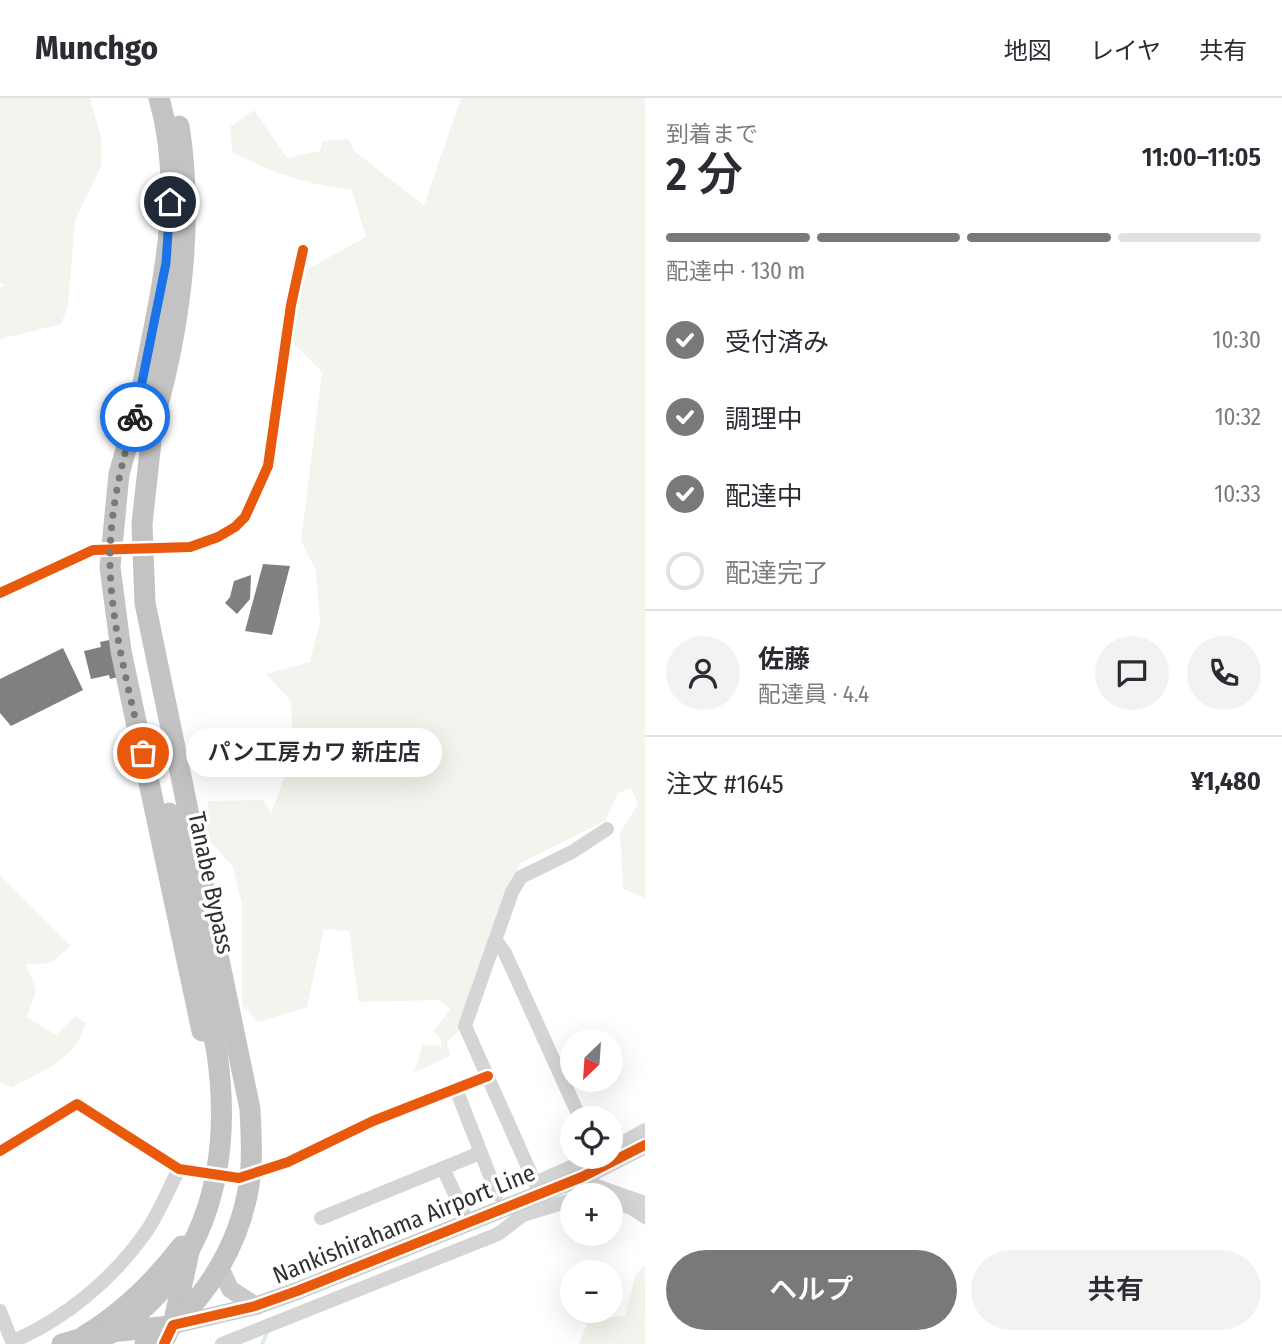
<!DOCTYPE html>
<html lang="ja">
<head>
<meta charset="utf-8">
<style>
  :root { --surface:#fff; --page:#f2f2f3; --text:#2b2b33; --muted:#7c7c81; --line:#e1e1e2; --accent:#797979 }
  body { margin:0; font-family:"Fira Sans Condensed","Noto Sans JP",sans-serif; background:var(--page); color:var(--text); height:100vh; display:flex; flex-direction:column; font-size:26px; white-space:nowrap }
  * { box-sizing:border-box; margin:0 }
  p { font-size:23px; color:var(--muted) }
  .icon { flex:none; width:38px; height:38px; fill:none; stroke:currentColor; stroke-width:2; stroke-linecap:round; stroke-linejoin:round }
  .map { position:relative; flex:1; overflow:hidden }
  .details { display:flex; flex-direction:column; background:var(--surface); width:637px }
  .details>* { flex:none }
  .needle { width:46px; rotate:205deg }
  .buttons { position:absolute; left:560px; top:931px; display:grid; gap:14px }
  .buttons a { display:grid; place-items:center; width:63px; height:63px; border-radius:50%; background:var(--surface); box-shadow:0 7px 28px #0002; font-size:35px }
  .pin { position:absolute; display:grid; place-items:center; width:60px; height:60px; color:#fff; margin:-30px; border:4px solid #fff; border-radius:50%; box-shadow:0 2px 7px #0007 }
  .courier { position:absolute; display:grid; place-items:center; width:70px; height:70px; margin:-35px; border:5px solid #1a73e8; border-radius:50%; background:#fff; color:#222; box-shadow:0 2px 9px #0007 }
  .bubble { position:absolute; height:49px; border-radius:24px; background:var(--surface); box-shadow:0 7px 28px #0002; font-size:23px; font-weight:600; line-height:49px; text-align:center }
  .summary em { font-style:normal; font-weight:600 }
  .summary div { display:flex; flex-direction:column-reverse }
  .summary { display:flex; align-items:center; justify-content:space-between; height:119px; padding:0 21px }
  h1 { font-size:46px; font-weight:600; line-height:52px }
  .bar { display:grid; grid-template-columns:repeat(4,1fr); gap:10px 7px; align-content:center; height:84px; padding:0 21px }
  .bar i { height:9px; border-radius:5px; background:var(--line) }
  .bar .on { background:var(--accent) }
  .bar p { grid-column:span 4 }
  .line { display:flex; align-items:center; gap:18px; padding:0 21px; border-top:2px solid var(--line) }
  .line div { flex:1 }
  .round { display:grid; place-items:center; flex:none; width:74px; height:74px; border-radius:37px; background:var(--page) }
  ol { padding:0 21px; list-style:none }
  li { display:flex; align-items:center; gap:21px; height:77px }
  li p { margin-inline-start:auto }
  li .icon { padding:7px; border-radius:50%; background:var(--accent); color:#fff; stroke-width:4 }
  li:last-child { color:var(--muted) }
  li i { width:38px; height:38px; border:4px solid var(--line); border-radius:50% }
  .action { display:flex; gap:14px; margin-top:auto; padding:14px 21px }
  .action a { flex:1; height:80px; border-radius:42px; background:var(--accent); color:#fff; font-size:28px; font-weight:600; line-height:80px; text-align:center }
  .action a+a { background:var(--page); color:var(--text) }
  header { display:flex; align-items:center; gap:42px; box-sizing:border-box; height:98px; padding:0 35px; background:var(--surface); border-bottom:2px solid var(--line) }
  header strong { font-size:33px }
  nav { display:flex; gap:38px; margin-inline-start:auto; font-size:24px }
  main { display:flex; flex:1; min-height:0 }
  .map>svg:first-child { display:block }
</style>
</head>
<body>
<header>
<strong>Munchgo</strong>
<nav><a>地図</a><a>レイヤ</a><a>共有</a></nav>
</header>
<main>
<div class="map">
<svg width="645" height="1246" viewBox="0 0 645 1246">
  <rect width="100%" height="100%" fill="#fff"/>
  <g fill="#f2f5ed">
    <polygon points="0,0 90,0 101,39 101,69 75,122 68,208 61,226 0,241 0,189 4,188 0,184"/>
    <path d="M461 0H645V800L623 791 620 734 638 706 631 690 618 695 605 723 520 765 460 931 447 944 450 958 414 975 423 947 441 948V940L433 934 450 911 439 902 359 904 349 833 324 831 307 909 258 924 242 907V807L233 769 207 740 208 703 263 702 271 716 293 657 291 603 266 576 310 564 320 523 316 473 301 443 322 274 292 244 306 172 366 139 352 92C307 87 272 74 232 54L230 29 254 12 287 60 320 53 323 43 349 41 354 53 424 107Z"/>
    <path d="M0 777 71 848 50 865 26 866 36 892 27 919 56 937 75 918 86 925C74 963 45 972 12 989L0 984Z"/>
    <polygon points="645,1166 645,1246 579,1246 589,1221 625,1218 635,1178"/>
  </g>
  <g fill="none" stroke-linecap="round" stroke-linejoin="round">
    <polyline stroke="#dbeaf2" stroke-width="3.5" points="262,1246 268,1233"/>
  </g>
  <g fill="#808080">
    <polygon points="263,466 290,468 272,537 245,533"/>
    <polygon points="251,477 250,501 237,516 225,505 230,499 234,483"/>
    <polygon points="114,541 122,578 110,581 109,577 91,581 84,553 101,549 100,544"/>
    <polygon points="63,550 83,592 11,628 0,615 0,581"/>
  </g>
  <g fill="none" stroke-linecap="round" stroke-linejoin="round">
    <g stroke="#d5d5d5" stroke-width="14">
      <polyline points="0,495 93,452 190,449 218,439 235,429 245,419 268,368 291,207 303,152"/>
      <polyline points="497,844 505,855 580,1020"/>
      <polyline points="456,991 497,1096"/>
      <polyline points="611,1051 645,1032"/>
      <polyline points="0,1053 77,1006 179,1071 239,1080 288,1064 373,1023 488,978"/>
      <polyline points="594,1059 535,1085 465,928 512,794 521,779 572,754 607,731"/>
      <polyline points="443,1070 467,1123"/>
      <polyline points="582,1079 597,1088 645,1105"/>
      <polyline points="611,1106 630,1109 645,1119"/>
      <polyline points="321,1120 480,1055"/>
      <polyline points="0,1213 13,1246"/>
      <path d="M14 1243C66 1220 113 1181 146 1134 159 1115 168 1092 179 1071"/>
      <polyline points="222,1246 498,1136 523,1117 572,1102"/>
    </g>
    <g stroke="#c9c9c9" stroke-width="18">
      <polyline points="219,1167 230,1191 256,1208"/>
      <polyline points="164,1246 173,1227 255,1208 297,1193 582,1079 645,1047"/>
    </g>
    <g stroke="#c3c3c3" stroke-width="21">
      <polyline points="140,301 119,376 110,469 121,553 202,933"/>
      <path d="M138 312C156 210 189 104 159 0"/>
      <path d="M149 338C179 241 195 128 179 28"/>
      <polyline points="173,1227 189,1154"/>
      <path d="M84 1238C123 1215 154 1184 182 1148"/>
      <polyline points="62,1246 100,1235 171,1228"/>
      <path d="M145 1246C200 1214 239 1150 249 1087 253 1062 251 1036 250 1011L145 505 142 426 153 325"/>
    </g>
    <path stroke="#c3c3c3" stroke-width="21" d="M92 1246C204 1186 234 1074 217 955L169 715"/>
    <g stroke="#fff" stroke-width="15">
      <g id="cycleway">
        <polyline points="0,495 93,452 190,449 218,439 235,429 245,419 268,368 291,207 303,152"/>
        <polyline points="0,1053 77,1006 179,1071 239,1080 288,1064 373,1023 488,978"/>
        <polyline points="164,1246 173,1227 255,1208 297,1193 582,1079 645,1047"/>
      </g>
    </g>
    <use href="#cycleway" stroke="#e8590c" stroke-width="10"/>
  </g>
  <g fill="none" stroke-linecap="round" stroke-linejoin="round">
    <path stroke="#797979" stroke-width="7" stroke-dasharray="0 12.6" d="M135 319C122 363 111 408 110 455 109 522 129 590 143 655"/>
    <polyline stroke="#1a73e8" stroke-width="9" points="135,319 166,165 170,104"/>
  </g>
  <g text-anchor="middle" stroke-width="7" stroke-linejoin="round" paint-order="stroke">
    <g font-size="24" fill="#313131" stroke="#fff">
      <text transform="translate(211 785) rotate(78)" y="8">Tanabe Bypass</text>
      <text transform="translate(404 1126) rotate(-22)" y="8">Nankishirahama Airport Line</text>
    </g>
  </g>
</svg>
<div class="buttons">
<a><svg class="needle" viewBox="-14 -14 28 28"><path d="M0-13l5 13h-10z" fill="#e53935"/><path d="M0 13l5-13h-10z" fill="#7c7c81"/></svg></a>
<a><svg class="icon" aria-label="locate" viewBox="0 0 24 24"><circle cx="12" cy="12" r="6"/><path d="M12 2v4M12 18v4M2 12h4M18 12h4"/></svg></a>
<a>+</a>
<a>−</a>
</div>
<div class="pin" style="left:143px;top:655px;background:#ea580c"><svg class="icon" aria-label="bag" viewBox="0 0 24 24"><path d="M5 8h14l-1 12H6zM9 8a3 3 0 0 1 6 0"/></svg></div>
<div class="pin" style="left:170px;top:104px;background:#1f2937"><svg class="icon" aria-label="home" viewBox="0 0 24 24"><path d="M3 11l9-7 9 7M6 9v11h12V9"/></svg></div>
<div class="courier" style="left:135px;top:319px"><svg class="icon" aria-label="bike" viewBox="0 0 24 24"><circle cx="6" cy="16" r="4"/><circle cx="18" cy="16" r="4"/><path d="M6 16l4-8h5l3 8M10 8l3 8H6M13 5h3"/></svg></div>
<div class="bubble" style="left:186px;top:630px;width:256px">パン工房カワ 新庄店</div>
</div>
<section class="details">
<div class="summary"><div><h1>2 分</h1><p>到着まで</p></div><em>11:00–11:05</em></div>
<div class="bar"><i class="on"></i><i class="on"></i><i class="on"></i><i></i><p>配達中 · 130 m</p></div>
<ol>
<li><svg class="icon" aria-label="check" viewBox="0 0 24 24"><path d="M5 12l5 5 9-10"/></svg>受付済み<p>10:30</p></li>
<li><svg class="icon" aria-label="check" viewBox="0 0 24 24"><path d="M5 12l5 5 9-10"/></svg>調理中<p>10:32</p></li>
<li><svg class="icon" aria-label="check" viewBox="0 0 24 24"><path d="M5 12l5 5 9-10"/></svg>配達中<p>10:33</p></li>
<li><i></i>配達完了</li>
</ol>
<div class="line" style="height:126px"><a class="round"><svg class="icon" aria-label="person" viewBox="0 0 24 24"><circle cx="12" cy="8" r="4"/><path d="M4 21q1-7 8-7t8 7"/></svg></a><div><b>佐藤</b><p>配達員 · 4.4</p></div><a class="round"><svg class="icon" aria-label="chat" viewBox="0 0 24 24"><path d="M4 5h16v11H9l-5 4z"/></svg></a><a class="round"><svg class="icon" aria-label="phone" viewBox="0 0 24 24"><path d="M5 4h4l2 5-3 2q2 4 5 5l2-3 5 2v4C11 20 4 13 5 4z"/></svg></a></div>
<div class="line" style="height:91px"><div>注文 #1645</div><b>¥1,480</b></div>
<div class="action"><a>ヘルプ</a><a>共有</a></div>
</section>
</main>
</body>
</html>
